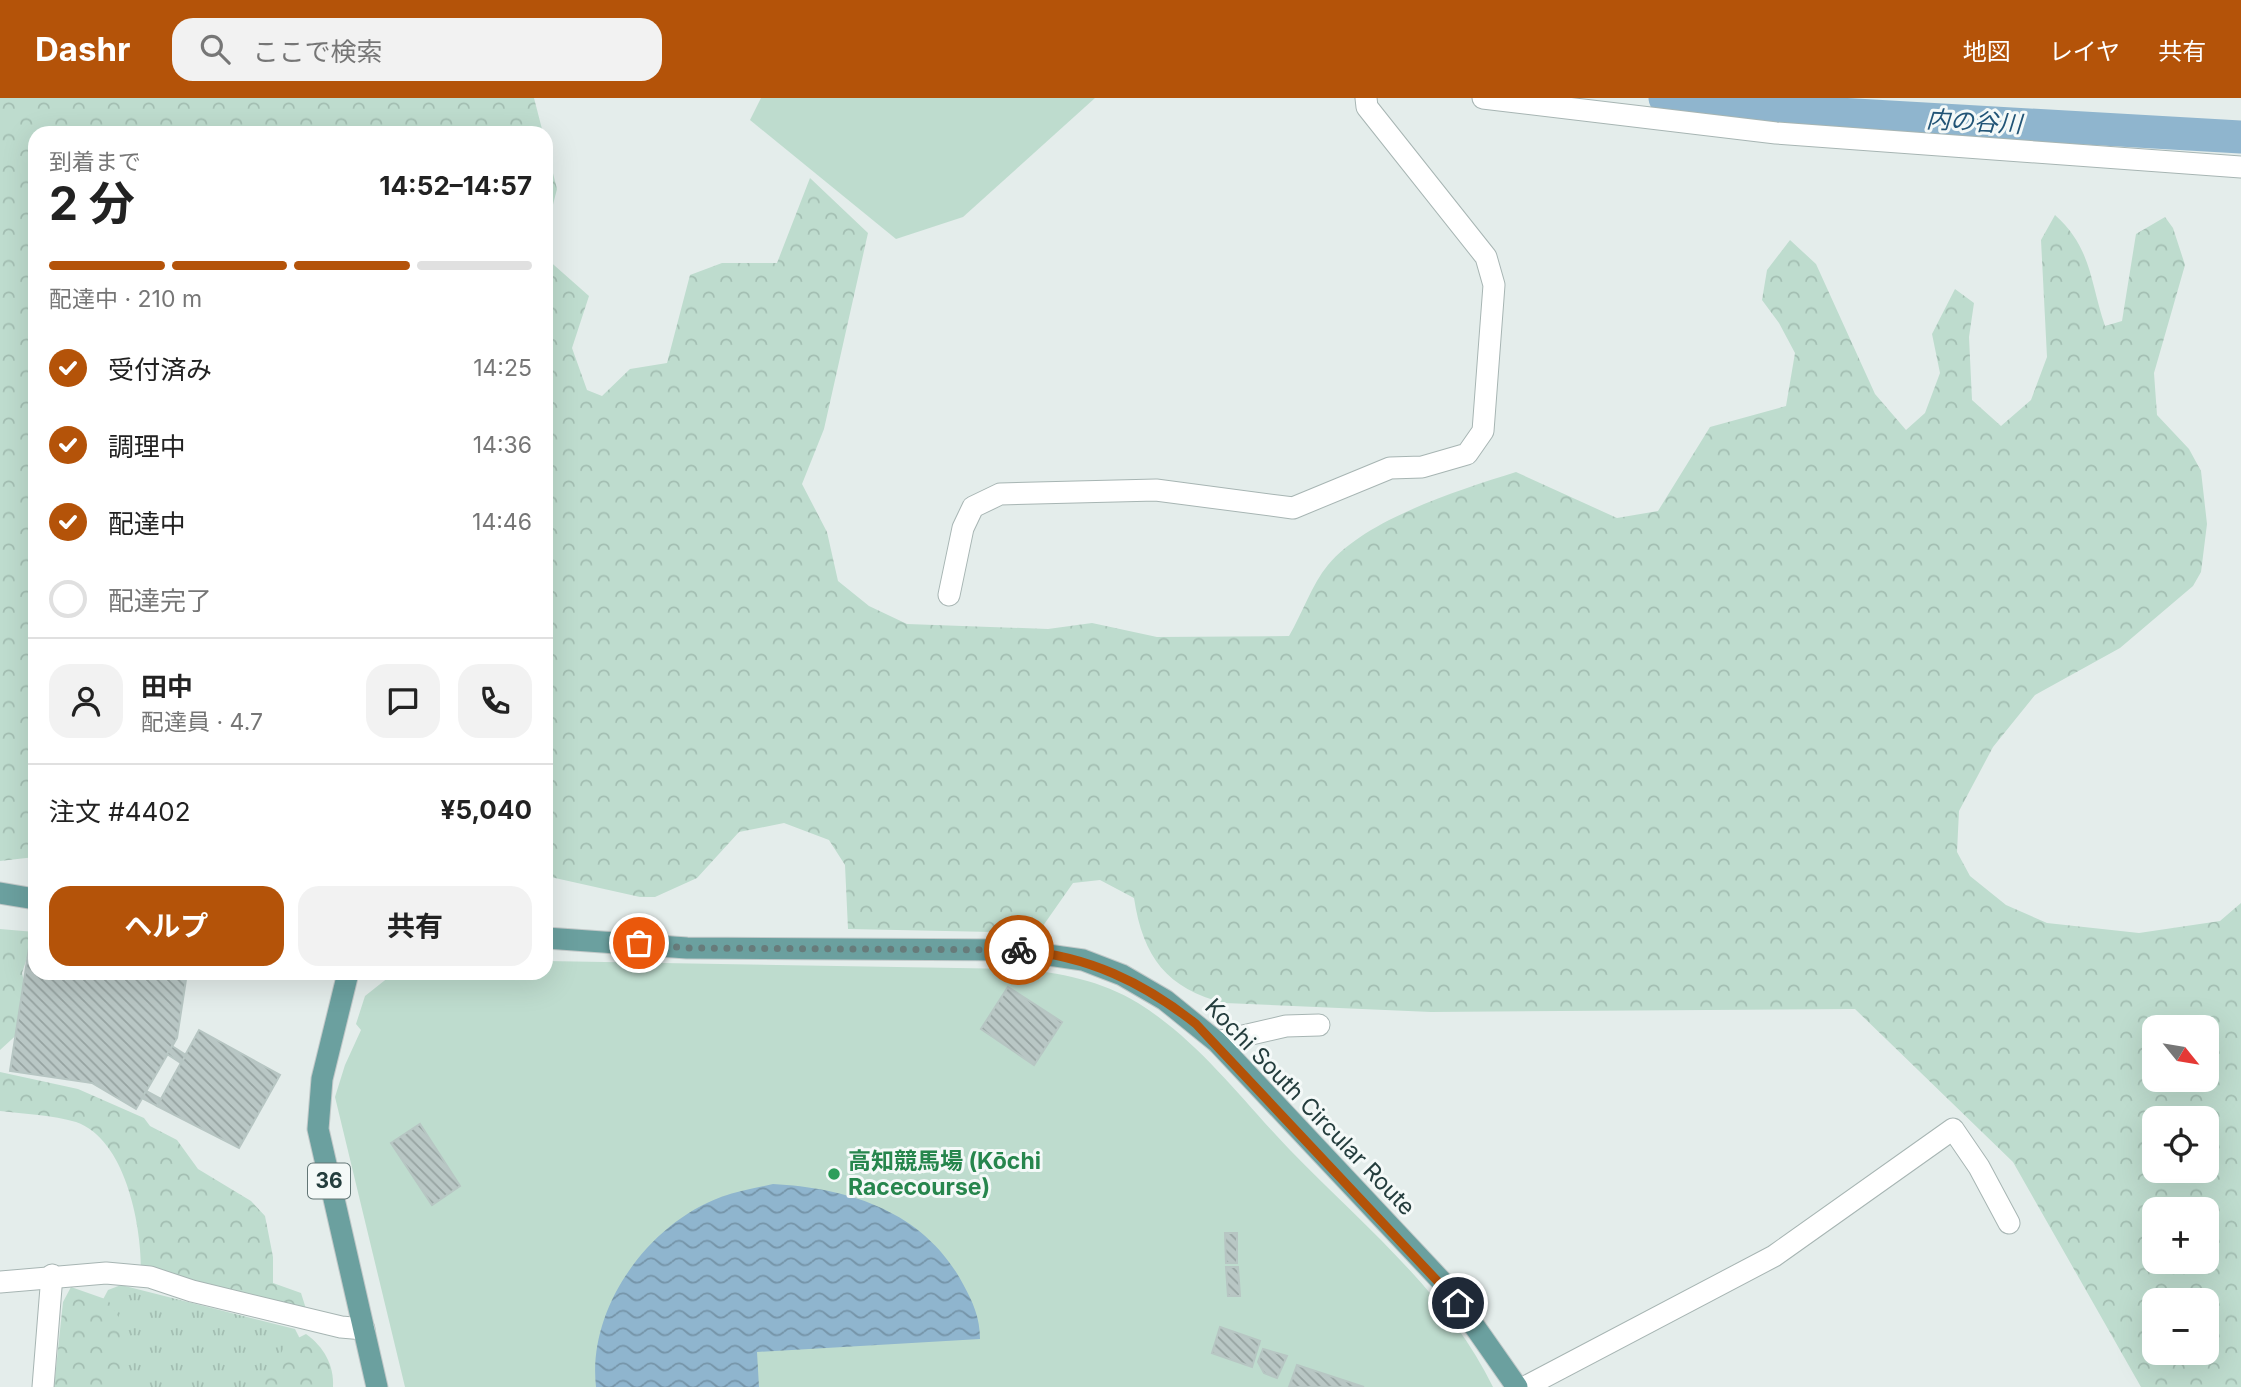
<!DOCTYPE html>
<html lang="ja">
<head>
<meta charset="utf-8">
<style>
  :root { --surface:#fff; --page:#f2f2f2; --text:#222; --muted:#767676; --line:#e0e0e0; --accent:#b45309 }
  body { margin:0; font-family:Inter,"Noto Sans JP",sans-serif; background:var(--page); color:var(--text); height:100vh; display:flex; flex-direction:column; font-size:26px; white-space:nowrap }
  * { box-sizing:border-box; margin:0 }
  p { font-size:23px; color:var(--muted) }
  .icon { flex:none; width:38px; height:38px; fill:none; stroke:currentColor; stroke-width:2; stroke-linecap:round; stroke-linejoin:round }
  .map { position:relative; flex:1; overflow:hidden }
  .panel { position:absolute; left:28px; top:28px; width:525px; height:854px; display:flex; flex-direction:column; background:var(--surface); border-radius:21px; box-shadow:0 7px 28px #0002 }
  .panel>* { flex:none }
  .needle { width:46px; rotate:120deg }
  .controls { position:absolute; left:2142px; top:917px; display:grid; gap:14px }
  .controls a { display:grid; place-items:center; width:77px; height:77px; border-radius:14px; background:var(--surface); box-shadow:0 7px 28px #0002; font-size:35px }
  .pin { position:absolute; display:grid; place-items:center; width:60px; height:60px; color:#fff; margin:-30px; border:4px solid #fff; border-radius:50%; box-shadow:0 2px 7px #0007 }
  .courier { position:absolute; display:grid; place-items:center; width:70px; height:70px; margin:-35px; border:5px solid #b45309; border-radius:50%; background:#fff; color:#222; box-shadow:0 2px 9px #0007 }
  .summary em { font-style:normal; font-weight:700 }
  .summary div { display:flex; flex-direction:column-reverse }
  .summary { display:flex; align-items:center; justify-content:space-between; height:119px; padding:0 21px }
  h1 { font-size:46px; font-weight:700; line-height:52px }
  .bar { display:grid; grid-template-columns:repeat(4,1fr); gap:10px 7px; align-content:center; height:84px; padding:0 21px }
  .bar i { height:9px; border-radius:5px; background:var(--line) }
  .bar .active { background:var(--accent) }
  .bar p { grid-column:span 4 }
  .line { display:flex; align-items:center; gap:18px; padding:0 21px; border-top:2px solid var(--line) }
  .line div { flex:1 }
  .round { display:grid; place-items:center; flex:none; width:74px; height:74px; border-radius:21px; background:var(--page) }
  ol { padding:0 21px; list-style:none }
  li { display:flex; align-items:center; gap:21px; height:77px }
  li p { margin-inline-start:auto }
  li .icon { padding:7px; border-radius:50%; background:var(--accent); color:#fff; stroke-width:4 }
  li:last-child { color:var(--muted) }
  li i { width:38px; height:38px; border:4px solid var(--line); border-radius:50% }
  .button { display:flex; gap:14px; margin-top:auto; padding:14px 21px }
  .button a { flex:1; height:80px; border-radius:21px; background:var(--accent); color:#fff; font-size:28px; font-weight:700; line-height:80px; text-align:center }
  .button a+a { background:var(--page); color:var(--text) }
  header { display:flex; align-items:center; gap:42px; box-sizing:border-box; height:98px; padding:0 35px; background:var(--accent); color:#fff }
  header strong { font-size:33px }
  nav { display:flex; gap:38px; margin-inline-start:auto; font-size:24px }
  .search { width:490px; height:63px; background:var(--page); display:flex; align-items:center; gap:18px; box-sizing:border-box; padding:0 24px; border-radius:21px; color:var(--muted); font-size:26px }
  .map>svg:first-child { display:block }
</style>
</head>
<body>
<header>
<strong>Dashr</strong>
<div class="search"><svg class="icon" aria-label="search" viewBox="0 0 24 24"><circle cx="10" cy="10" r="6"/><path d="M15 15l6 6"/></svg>ここで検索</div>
<nav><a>地図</a><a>レイヤ</a><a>共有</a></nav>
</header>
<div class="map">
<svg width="2241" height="1289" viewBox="0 0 2241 1289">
  <defs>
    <pattern id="grass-tufts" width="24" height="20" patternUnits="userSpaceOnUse" patternTransform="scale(1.75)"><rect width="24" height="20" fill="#bedcce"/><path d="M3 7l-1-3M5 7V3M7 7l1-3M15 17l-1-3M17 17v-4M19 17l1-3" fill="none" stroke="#a3beb2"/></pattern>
    <pattern id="forest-crowns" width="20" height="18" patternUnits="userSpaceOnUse" patternTransform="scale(1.75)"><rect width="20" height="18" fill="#bedcce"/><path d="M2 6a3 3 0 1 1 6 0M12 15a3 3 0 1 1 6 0" fill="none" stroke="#a3beb2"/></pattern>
    <pattern id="water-waves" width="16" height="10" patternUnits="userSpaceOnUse" patternTransform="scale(1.75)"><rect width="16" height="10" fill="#8fb5ce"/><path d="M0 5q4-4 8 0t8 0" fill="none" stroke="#7594a8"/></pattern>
    <pattern id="building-back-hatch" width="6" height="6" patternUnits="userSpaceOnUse" patternTransform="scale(1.75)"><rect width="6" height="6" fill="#b9c7c5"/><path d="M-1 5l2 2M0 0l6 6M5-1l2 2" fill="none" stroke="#96a3a1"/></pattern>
  </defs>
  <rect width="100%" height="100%" fill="#e4edeb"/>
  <polygon fill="url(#grass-tufts)" points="121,1187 295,1231 302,1245 271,1289 101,1289 99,1209 108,1192"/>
  <g fill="url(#forest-crowns)" fill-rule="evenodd">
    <polygon points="0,0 534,0 543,35 35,35 35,759 0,763"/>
    <polygon points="546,48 557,91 546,134"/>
    <path d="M810 80 868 135 824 331 802 386 827 434 838 483 869 508 907 526 1048 531 1092 525 1157 539 1289 538C1302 516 1312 486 1328 467 1366 421 1459 392 1516 374L1617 420 1658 413 1710 329 1786 308 1795 255 1779 225 1762 202 1767 172 1790 142 1816 166 1875 296 1906 332 1925 315 1940 275 1932 236 1955 191 1974 205 1969 239 1972 302 2001 328 2031 302 2047 259 2041 142 2055 117C2092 150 2090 184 2105 228L2122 223 2136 136 2165 119 2173 130 2185 167 2154 275 2157 317 2189 351 2201 373 2207 426 2201 474 2193 488 2120 550 2035 597 1993 649 1959 713 1957 754 1970 778 2006 807 2047 825 2139 835 2220 823 2241 805V1289H2141L2013 1064 1855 911 1431 914 1225 905C1167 891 1143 859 1134 800L1100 782 1073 785 1038 835 848 831 845 767 829 742 784 725 739 734 697 780 655 799H640L546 778V160L589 198 572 250 587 292 602 298 630 271 667 265 690 177 722 165H777ZM2154 929H2207V982H2154ZM2154 1020H2207V1073H2154ZM2154 1111H2207V1164H2154ZM2154 1202H2207V1255H2154Z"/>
    <polygon points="0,831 35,834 35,850 27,860 22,875 26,893 23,931 0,952"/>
    <path d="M0 974 78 991 144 1020 150 1028 177 1042 198 1071 251 1103 265 1118 273 1159V1185L301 1195 307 1214 141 1170C141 1125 125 1041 76 1024 53 1017 24 1016 0 1013Z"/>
    <polygon points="71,1189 108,1202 126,1231 121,1289 54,1289 63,1204"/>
    <path d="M306 1236C324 1249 334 1267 333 1289H262L286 1246Z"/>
  </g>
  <g fill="#bedcce">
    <polygon points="761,0 1095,0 963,119 896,141 750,22"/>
    <path d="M546 863 1017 871C1059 874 1102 883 1138 905 1199 943 1241 1001 1290 1052 1361 1125 1448 1196 1493 1289H405L335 999 345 967 361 932 356 926 365 898 394 875H546Z"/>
  </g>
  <path fill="url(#water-waves)" d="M773 1086C850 1090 925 1114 963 1186 973 1204 980 1220 980 1241L757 1254 759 1289H596C587 1210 648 1126 721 1099 738 1093 756 1090 773 1086Z"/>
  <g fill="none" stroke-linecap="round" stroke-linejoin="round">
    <polyline stroke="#8fb5ce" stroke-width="33" points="1665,0 1786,13 2241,39"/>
  </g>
  <g fill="url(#building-back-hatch)" stroke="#b7c6c3" stroke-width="2">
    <polygon points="31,837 35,838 35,875 187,875 177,940 136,1011 92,985 10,973"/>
    <polygon points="1008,889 1062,924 1034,967 981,931"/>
    <polygon points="199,932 280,977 239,1050 157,1008"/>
    <polygon points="172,948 186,957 181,965 167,956"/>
    <polygon points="146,993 161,1001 157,1008 142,1000"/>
    <polygon points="420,1026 460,1088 432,1107 391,1045"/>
    <polygon points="1225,1135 1237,1135 1237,1165 1226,1165"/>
    <polygon points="1226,1169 1238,1169 1240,1198 1228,1198"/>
    <polygon points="1220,1229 1260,1243 1252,1269 1212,1255"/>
    <polygon points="1263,1251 1287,1258 1277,1280 1264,1275 1258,1264"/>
    <polygon points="1297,1267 1364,1289 1289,1289"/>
  </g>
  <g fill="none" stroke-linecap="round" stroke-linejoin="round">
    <g stroke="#a7b5b3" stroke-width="23">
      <g id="minor">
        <polyline points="1483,0 1776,35 2241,69"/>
        <polyline points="949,497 963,430 973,409 1000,396 1156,392 1293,410 1390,370 1422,369 1467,356 1483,333 1494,187 1486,159 1367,9 1366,0"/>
        <polyline points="1217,944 1286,928 1319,927"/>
        <polyline points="0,1184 106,1175 150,1179 192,1193 341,1229 364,1231"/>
        <polyline points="43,1289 52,1177"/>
        <polyline points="1525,1289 1774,1158 1953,1031 1979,1069 2009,1125"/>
      </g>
    </g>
    <g stroke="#c2c9c9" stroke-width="23">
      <g id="primary">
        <polyline points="0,795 35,801"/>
        <polyline points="546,840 687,850 1013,852 1083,862 1122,877 1165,902 1217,944 1447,1189 1517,1289"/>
        <polyline points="348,875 322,981 318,1031 377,1289"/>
      </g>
    </g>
    <use href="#minor" stroke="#fff" stroke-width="21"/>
    <use href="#primary" stroke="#6ba09f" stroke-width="21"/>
  </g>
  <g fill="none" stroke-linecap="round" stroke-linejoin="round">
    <polyline stroke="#677b7a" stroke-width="7" stroke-dasharray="0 12.6" points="639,845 687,850 1019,852"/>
    <path stroke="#b45309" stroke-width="9" d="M1019 852C1088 858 1143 884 1196 926L1458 1205"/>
  </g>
  <circle fill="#2e9e5b" stroke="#f4f9f8" stroke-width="2.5" cx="834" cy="1076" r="7"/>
  <g text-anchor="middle" stroke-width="6" stroke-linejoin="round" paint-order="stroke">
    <rect fill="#f4f9f8" stroke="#627575" stroke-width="2" x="308" y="1065.5" width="42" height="35" rx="5"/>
    <g font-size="21" font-weight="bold" fill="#243d3d">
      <text x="329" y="1090">36</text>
    </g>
    <g font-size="23" fill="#243d3d" stroke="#f4f9f8">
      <text transform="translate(1310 1009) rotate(46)" y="8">Kochi South Circular Route</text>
    </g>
    <g font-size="23" font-weight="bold" fill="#27864d" stroke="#f4f9f8" text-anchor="start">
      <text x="848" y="1071">高知競馬場 (Kōchi<tspan x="848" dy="26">Racecourse)</tspan></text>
    </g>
    <g font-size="24" font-style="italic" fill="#215476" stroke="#f4f9f8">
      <text transform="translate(1974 24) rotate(3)" y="8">内の谷川</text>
    </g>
  </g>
</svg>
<div class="controls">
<a><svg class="needle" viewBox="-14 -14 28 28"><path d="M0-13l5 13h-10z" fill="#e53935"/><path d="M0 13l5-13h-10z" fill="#767676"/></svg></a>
<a><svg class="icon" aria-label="locate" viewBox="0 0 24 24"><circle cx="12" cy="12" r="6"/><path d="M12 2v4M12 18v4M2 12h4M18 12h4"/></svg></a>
<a>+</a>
<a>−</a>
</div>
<div class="pin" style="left:639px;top:845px;background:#ea580c"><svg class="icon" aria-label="bag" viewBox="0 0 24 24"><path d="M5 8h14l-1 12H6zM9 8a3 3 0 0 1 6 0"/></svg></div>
<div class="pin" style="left:1458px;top:1205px;background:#1f2937"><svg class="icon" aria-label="home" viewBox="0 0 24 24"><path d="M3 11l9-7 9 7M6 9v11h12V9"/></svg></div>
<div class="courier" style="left:1019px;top:852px"><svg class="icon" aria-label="bike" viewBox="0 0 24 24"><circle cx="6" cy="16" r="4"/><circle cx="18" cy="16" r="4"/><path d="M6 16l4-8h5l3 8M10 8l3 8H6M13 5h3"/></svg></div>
<section class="panel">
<div class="summary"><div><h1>2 分</h1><p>到着まで</p></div><em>14:52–14:57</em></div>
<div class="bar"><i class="active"></i><i class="active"></i><i class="active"></i><i></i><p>配達中 · 210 m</p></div>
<ol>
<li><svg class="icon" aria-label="check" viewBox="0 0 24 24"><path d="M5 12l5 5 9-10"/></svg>受付済み<p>14:25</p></li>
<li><svg class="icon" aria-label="check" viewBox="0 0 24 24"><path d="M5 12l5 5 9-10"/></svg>調理中<p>14:36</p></li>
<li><svg class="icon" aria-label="check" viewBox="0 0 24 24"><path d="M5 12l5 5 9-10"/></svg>配達中<p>14:46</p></li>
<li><i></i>配達完了</li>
</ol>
<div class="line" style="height:126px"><a class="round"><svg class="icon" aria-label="person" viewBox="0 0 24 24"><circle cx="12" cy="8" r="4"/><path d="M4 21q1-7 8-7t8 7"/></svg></a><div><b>田中</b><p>配達員 · 4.7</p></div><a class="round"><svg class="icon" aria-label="chat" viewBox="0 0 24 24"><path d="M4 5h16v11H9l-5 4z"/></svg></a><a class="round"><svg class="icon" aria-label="phone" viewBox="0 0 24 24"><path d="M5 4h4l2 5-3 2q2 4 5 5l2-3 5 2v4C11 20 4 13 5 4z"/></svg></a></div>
<div class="line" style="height:91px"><div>注文 #4402</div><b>¥5,040</b></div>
<div class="button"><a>ヘルプ</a><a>共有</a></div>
</section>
</div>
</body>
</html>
